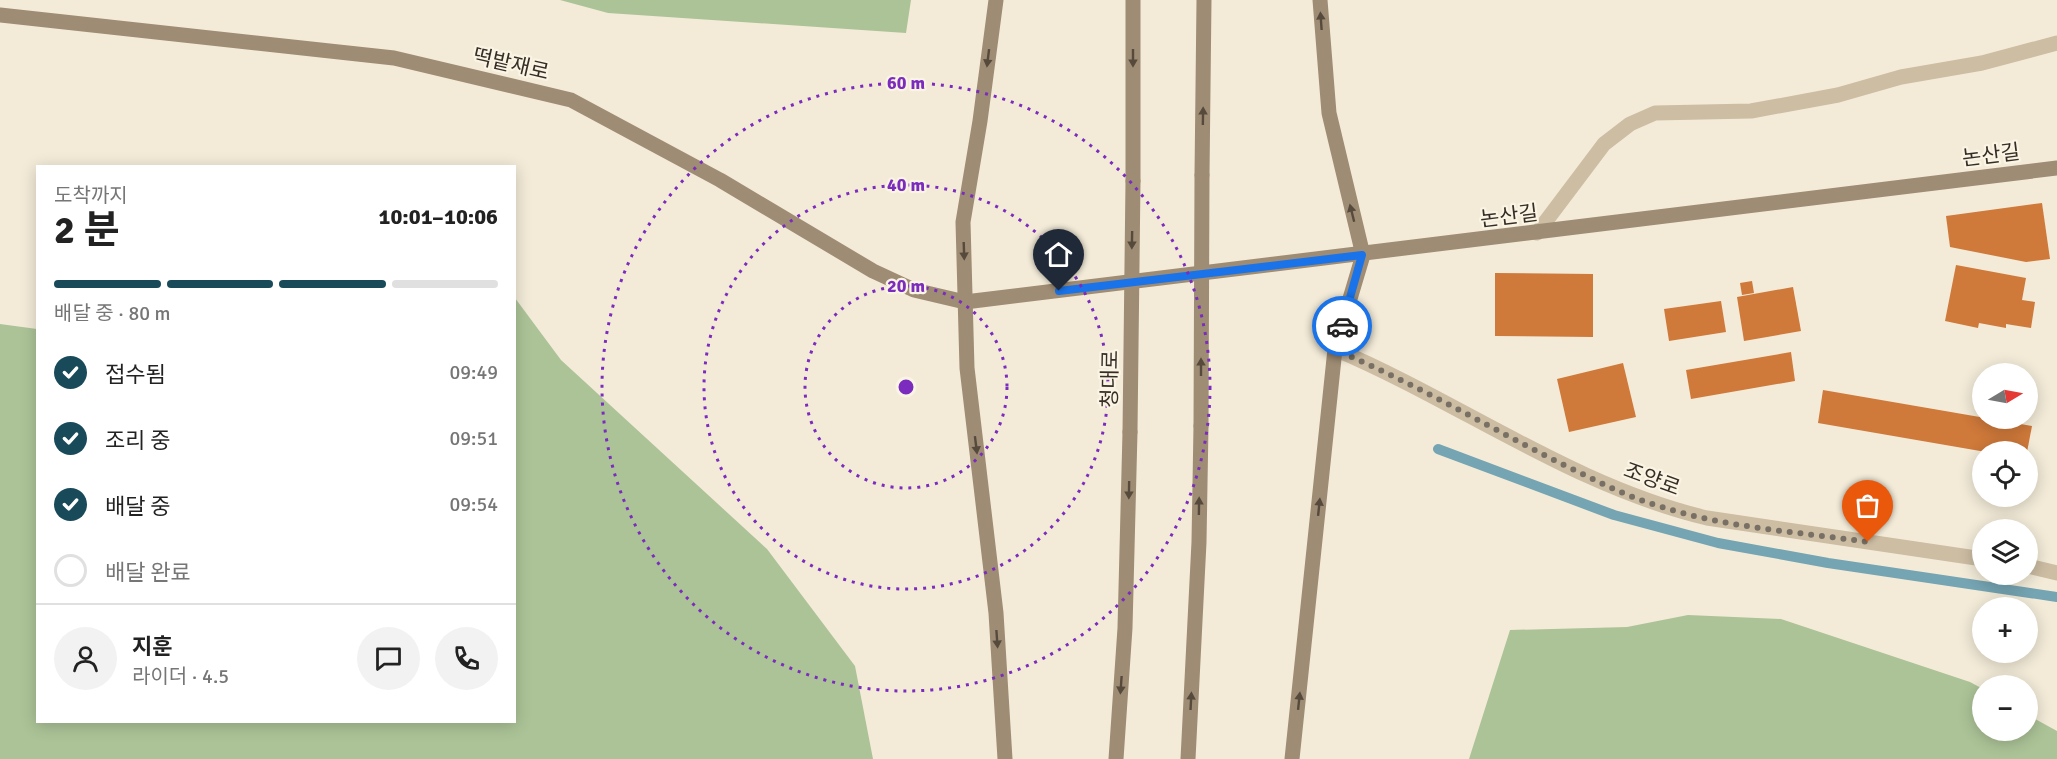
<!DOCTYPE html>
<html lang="ko">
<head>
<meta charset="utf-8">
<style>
  :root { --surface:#fff; --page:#f2f2f2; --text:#222; --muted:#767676; --line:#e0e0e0; --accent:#184a5a }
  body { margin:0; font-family:Signika,"Noto Sans KR",sans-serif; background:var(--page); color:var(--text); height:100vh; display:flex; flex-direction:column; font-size:22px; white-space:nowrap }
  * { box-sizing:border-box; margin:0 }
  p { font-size:20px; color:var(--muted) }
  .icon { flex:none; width:33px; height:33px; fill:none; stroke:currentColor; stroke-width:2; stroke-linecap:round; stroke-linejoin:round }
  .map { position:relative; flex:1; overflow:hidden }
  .sheet { position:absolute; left:36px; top:165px; width:480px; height:558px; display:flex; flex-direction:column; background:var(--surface); border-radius:0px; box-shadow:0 3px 15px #0003 }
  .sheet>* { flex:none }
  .needle { width:39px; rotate:80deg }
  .controls { position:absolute; left:1972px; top:363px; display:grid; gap:12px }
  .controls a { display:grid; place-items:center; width:66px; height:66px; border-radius:50%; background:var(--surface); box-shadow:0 3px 15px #0003; font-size:30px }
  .pin { position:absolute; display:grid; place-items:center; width:51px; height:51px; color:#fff; margin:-62px -26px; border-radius:50% 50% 50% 0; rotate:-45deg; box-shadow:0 0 6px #0007 }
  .pin .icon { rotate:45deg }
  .courier { position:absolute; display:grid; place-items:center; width:60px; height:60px; margin:-30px; border:4px solid #1a73e8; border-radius:50%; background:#fff; color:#222; box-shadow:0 2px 8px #0007 }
  .summary em { font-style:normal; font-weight:700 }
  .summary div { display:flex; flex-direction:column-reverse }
  .summary { display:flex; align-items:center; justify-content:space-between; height:102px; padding:0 18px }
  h1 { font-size:39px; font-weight:700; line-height:45px }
  .bar { display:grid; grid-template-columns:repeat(4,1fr); gap:9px 6px; align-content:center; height:72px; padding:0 18px }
  .bar i { height:8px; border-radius:4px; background:var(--line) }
  .bar .active { background:var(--accent) }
  .bar p { grid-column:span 4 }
  .line { display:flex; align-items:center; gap:15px; padding:0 18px; border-top:2px solid var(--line) }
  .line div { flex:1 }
  .round { display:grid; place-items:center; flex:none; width:63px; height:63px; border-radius:32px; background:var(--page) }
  ol { padding:0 18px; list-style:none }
  li { display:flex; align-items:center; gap:18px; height:66px }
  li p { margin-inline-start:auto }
  li .icon { padding:6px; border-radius:50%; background:var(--accent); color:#fff; stroke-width:4 }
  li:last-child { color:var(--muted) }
  li i { width:33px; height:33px; border:3px solid var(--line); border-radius:50% }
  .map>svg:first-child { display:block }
</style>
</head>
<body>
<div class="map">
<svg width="2057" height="759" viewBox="0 0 2057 759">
  <rect width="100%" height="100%" fill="#f3ebd8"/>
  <g fill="#acc397">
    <polygon points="560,0 911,0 906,33 608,13"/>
    <polygon points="515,298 561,360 767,549 855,666 873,759 0,759 0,324 37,329 38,722 514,722"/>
    <polygon points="1688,615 1781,619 1970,682 1983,689 1983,730 2028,730 2028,715 2057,731 2057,759 1469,759 1510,630 1627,627"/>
  </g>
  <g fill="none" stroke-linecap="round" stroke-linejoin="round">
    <polyline stroke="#75a4b2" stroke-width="10" points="1438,449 1614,515 1718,543 1828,563 2057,597"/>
  </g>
  <g fill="#cf793a">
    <polygon points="2042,203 2050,259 2026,262 1950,247 1946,216"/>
    <polygon points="1956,265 2026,278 2022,300 2035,302 2031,328 2006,324 2006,328 1979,323 1978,328 1945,321"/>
    <polygon points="1495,273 1593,274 1593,337 1495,336"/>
    <polygon points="1752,281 1754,293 1742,295 1740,283"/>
    <polygon points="1793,287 1801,331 1744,341 1737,297"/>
    <polygon points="1721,301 1726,332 1669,341 1664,309"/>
    <polygon points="1791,352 1795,381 1691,399 1686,370"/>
    <polygon points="1623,363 1636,417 1569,432 1557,379"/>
    <polygon points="1823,390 2032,426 2027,452 1986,452 1818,423"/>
  </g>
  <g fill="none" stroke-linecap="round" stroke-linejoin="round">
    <g stroke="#ccbda3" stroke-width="15">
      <polyline points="1537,233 1604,144 1630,124 1655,113 1751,111 1838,95 1901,77 1982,63 2057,43"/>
      <path d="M1335 349C1460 402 1573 486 1707 518L1983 559"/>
      <polyline points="2028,566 2057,573"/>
    </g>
    <g stroke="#9f8c74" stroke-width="15">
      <polyline points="996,0 980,121 963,222 967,368 996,613 1005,759"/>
      <polyline points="1133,0 1133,181"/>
      <polyline points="0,15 394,58 571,100 720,180 873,271 914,290 965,302 2057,168"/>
      <polyline points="1202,175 1204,0"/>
      <polyline points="1116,759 1125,628 1130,432"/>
      <polyline points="1188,759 1199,542 1201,426"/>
      <polyline points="1292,759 1335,349 1363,255 1329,113 1320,0"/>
    </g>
    <g stroke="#9f8c74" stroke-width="15">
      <polyline points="1201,426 1202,175"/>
      <polyline points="1130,432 1133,181"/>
    </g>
  </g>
  <defs><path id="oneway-solid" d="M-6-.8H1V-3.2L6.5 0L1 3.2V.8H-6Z" transform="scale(1.5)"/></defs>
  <g fill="#564a3d">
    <use href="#oneway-solid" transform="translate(1321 21) rotate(-94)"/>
    <use href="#oneway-solid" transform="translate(988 58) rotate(97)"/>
    <use href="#oneway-solid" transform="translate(1133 58) rotate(90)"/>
    <use href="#oneway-solid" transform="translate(1203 116) rotate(-89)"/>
    <use href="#oneway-solid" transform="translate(1352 213) rotate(-104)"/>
    <use href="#oneway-solid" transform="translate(1132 240) rotate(91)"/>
    <use href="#oneway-solid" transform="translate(964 251) rotate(88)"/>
    <use href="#oneway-solid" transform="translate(1201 367) rotate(-90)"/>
    <use href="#oneway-solid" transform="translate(976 445) rotate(83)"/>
    <use href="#oneway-solid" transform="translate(1129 490) rotate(91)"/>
    <use href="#oneway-solid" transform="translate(1199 506) rotate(-89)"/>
    <use href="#oneway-solid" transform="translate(1319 507) rotate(-84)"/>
    <use href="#oneway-solid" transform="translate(997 639) rotate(86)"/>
    <use href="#oneway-solid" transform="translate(1121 685) rotate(94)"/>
    <use href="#oneway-solid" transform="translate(1191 701) rotate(-87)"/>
    <use href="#oneway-solid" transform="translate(1299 701) rotate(-84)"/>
  </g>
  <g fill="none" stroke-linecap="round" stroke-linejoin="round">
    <path stroke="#787064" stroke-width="6" stroke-dasharray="0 10.8" d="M1342 326 1335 350C1413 382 1486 426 1562 464 1595 480 1627 497 1662 507 1727 528 1800 532 1868 542"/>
    <polyline stroke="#1a73e8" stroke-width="8" points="1059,291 1362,255 1342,326"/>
  </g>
  <g fill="none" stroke="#7b2cbf" stroke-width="3" stroke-dasharray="3 6">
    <circle cx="906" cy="387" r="101"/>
    <circle cx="906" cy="387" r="202"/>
    <circle cx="906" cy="387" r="304"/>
  </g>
  <g text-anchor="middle" stroke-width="4.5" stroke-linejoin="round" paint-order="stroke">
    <g font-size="21" fill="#362e26" stroke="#faf4e4">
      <text transform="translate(511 64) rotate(13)" y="7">떡밭재로</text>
      <text transform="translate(1991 155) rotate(-7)" y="7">논산길</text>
      <text transform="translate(1509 216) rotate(-7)" y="7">논산길</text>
      <text transform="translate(1110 379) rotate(-89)" y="7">청대로</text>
      <text transform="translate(1652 479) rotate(20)" y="7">조양로</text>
    </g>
  </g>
  <circle cx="906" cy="387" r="9" fill="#7b2cbf" stroke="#faf4e4" stroke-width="3"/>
  <g font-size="18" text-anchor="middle" font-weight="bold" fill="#7b2cbf" stroke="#faf4e4" stroke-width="4.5" stroke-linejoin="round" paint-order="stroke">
    <text x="906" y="89">60 m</text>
    <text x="906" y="191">40 m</text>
    <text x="906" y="292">20 m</text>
  </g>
</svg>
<div class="controls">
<a><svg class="needle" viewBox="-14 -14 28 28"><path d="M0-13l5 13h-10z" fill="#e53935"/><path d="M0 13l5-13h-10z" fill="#767676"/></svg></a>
<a><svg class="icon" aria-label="locate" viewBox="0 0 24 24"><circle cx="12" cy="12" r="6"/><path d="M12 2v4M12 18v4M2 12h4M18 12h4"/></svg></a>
<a><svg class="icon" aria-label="layers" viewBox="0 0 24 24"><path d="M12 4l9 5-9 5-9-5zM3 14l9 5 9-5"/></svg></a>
<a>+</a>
<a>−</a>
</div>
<div class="pin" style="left:1868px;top:542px;background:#ea580c"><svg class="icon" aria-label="bag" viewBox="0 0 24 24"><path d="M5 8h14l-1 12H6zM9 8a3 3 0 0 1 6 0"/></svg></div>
<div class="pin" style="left:1059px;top:291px;background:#1f2937"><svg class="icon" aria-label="home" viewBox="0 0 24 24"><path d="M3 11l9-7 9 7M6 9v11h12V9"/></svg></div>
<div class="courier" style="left:1342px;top:326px"><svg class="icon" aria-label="car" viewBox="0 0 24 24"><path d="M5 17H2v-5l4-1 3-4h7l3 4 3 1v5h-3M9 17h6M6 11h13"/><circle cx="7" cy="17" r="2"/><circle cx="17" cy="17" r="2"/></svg></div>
<section class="sheet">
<div class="summary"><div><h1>2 분</h1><p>도착까지</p></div><em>10:01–10:06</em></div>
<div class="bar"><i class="active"></i><i class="active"></i><i class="active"></i><i></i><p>배달 중 · 80 m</p></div>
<ol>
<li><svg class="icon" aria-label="check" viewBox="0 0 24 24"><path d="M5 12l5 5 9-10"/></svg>접수됨<p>09:49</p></li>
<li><svg class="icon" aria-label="check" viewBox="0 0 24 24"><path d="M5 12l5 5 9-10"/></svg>조리 중<p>09:51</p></li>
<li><svg class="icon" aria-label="check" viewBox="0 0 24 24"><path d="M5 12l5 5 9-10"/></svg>배달 중<p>09:54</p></li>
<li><i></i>배달 완료</li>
</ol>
<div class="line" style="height:108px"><a class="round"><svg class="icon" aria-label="person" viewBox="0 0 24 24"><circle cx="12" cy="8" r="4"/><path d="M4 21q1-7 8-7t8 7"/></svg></a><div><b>지훈</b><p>라이더 · 4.5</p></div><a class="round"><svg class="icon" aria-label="chat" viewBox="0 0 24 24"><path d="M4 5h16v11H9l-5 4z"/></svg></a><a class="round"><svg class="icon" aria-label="phone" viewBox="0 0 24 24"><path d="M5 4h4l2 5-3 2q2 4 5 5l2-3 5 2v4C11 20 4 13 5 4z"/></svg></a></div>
</section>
</div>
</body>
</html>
